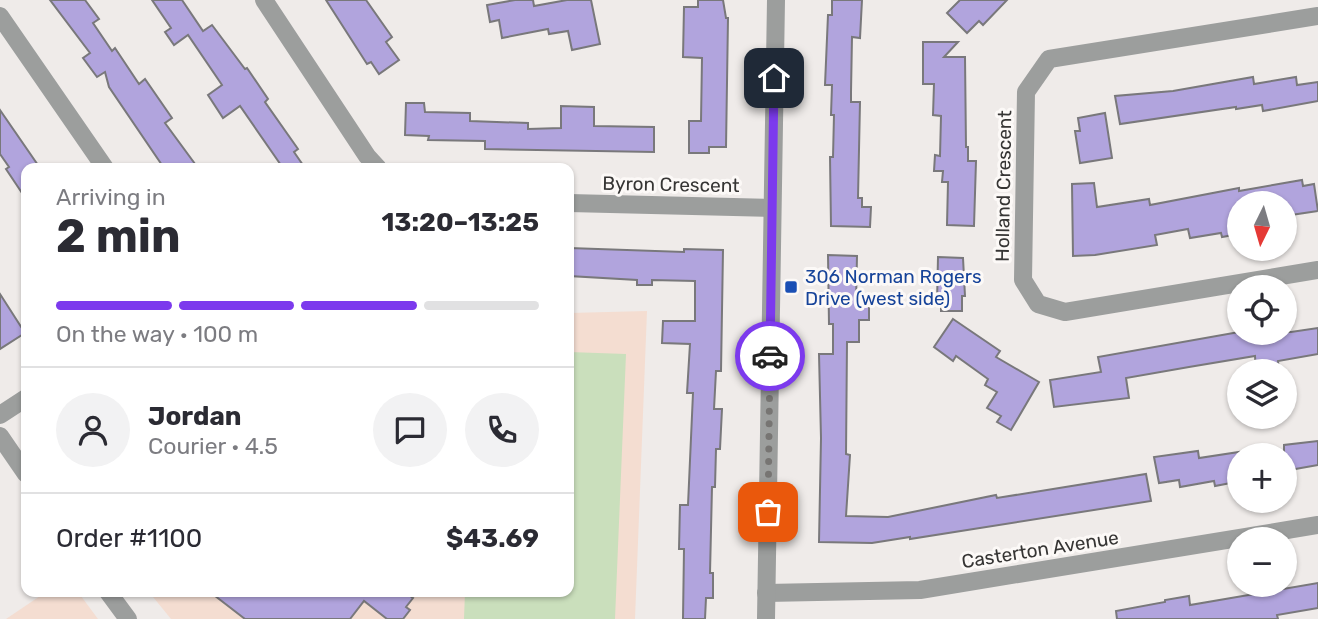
<!DOCTYPE html>
<html lang="en">
<head>
<meta charset="utf-8">
<style>
  :root { --surface:#fff; --page:#f2f2f3; --text:#2b2b33; --muted:#7c7c81; --line:#e1e1e2; --accent:#7c3aed }
  body { margin:0; font-family:Rubik,sans-serif; background:var(--page); color:var(--text); height:100vh; display:flex; flex-direction:column; font-size:26px; white-space:nowrap }
  * { box-sizing:border-box; margin:0 }
  p { font-size:23px; color:var(--muted) }
  .icon { flex:none; width:38px; height:38px; fill:none; stroke:currentColor; stroke-width:2; stroke-linecap:round; stroke-linejoin:round }
  .map { position:relative; flex:1; overflow:hidden }
  .drawer { position:absolute; left:21px; top:163px; width:553px; height:434px; display:flex; flex-direction:column; background:var(--surface); border-radius:14px; box-shadow:0 2px 5px #0004 }
  .drawer>* { flex:none }
  .needle { width:46px; rotate:185deg }
  .controls { position:absolute; left:1227px; top:191px; display:grid; gap:14px }
  .controls a { display:grid; place-items:center; width:70px; height:70px; border-radius:50%; background:var(--surface); box-shadow:0 2px 5px #0004; font-size:35px }
  .pin { position:absolute; display:grid; place-items:center; width:60px; height:60px; color:#fff; margin:-30px; border-radius:14px; box-shadow:0 4px 10px #0006 }
  .courier { position:absolute; display:grid; place-items:center; width:70px; height:70px; margin:-35px; border:5px solid #7c3aed; border-radius:50%; background:#fff; color:#222; box-shadow:0 2px 9px #0007 }
  .overview em { font-style:normal; font-weight:700 }
  .overview div { display:flex; flex-direction:column-reverse }
  .overview { display:flex; align-items:center; justify-content:space-between; height:119px; padding:0 35px }
  h1 { font-size:46px; font-weight:700; line-height:52px }
  .bar { display:grid; grid-template-columns:repeat(4,1fr); gap:10px 7px; align-content:center; height:84px; padding:0 35px }
  .bar i { height:9px; border-radius:5px; background:var(--line) }
  .bar .current { background:var(--accent) }
  .bar p { grid-column:span 4 }
  .line { display:flex; align-items:center; gap:18px; padding:0 35px; border-top:2px solid var(--line) }
  .line div { flex:1 }
  .round { display:grid; place-items:center; flex:none; width:74px; height:74px; border-radius:37px; background:var(--page) }
  .map>svg:first-child { display:block }
</style>
</head>
<body>
<div class="map">
<svg width="1318" height="619" viewBox="0 0 1318 619">
  <rect width="100%" height="100%" fill="#efebe9"/>
  <g fill="#f4ddd1">
    <polygon points="647,311 635,619 171,619 149,592 569,592 569,313"/>
    <polygon points="46,592 78,592 98,619 6,619"/>
  </g>
  <polygon fill="#cadfbc" points="569,352 626,354 615,619 464,619 465,592 569,592"/>
  <g fill="#b1a4dd" stroke="#79787b" stroke-width="2">
    <polygon points="50,0 85,0 99,19 93,23 112,51 115,48 139,84 145,79 172,118 165,123 198,168 164,168 109,87 105,72 97,77 83,58 90,53"/>
    <polygon points="152,0 182,0 203,31 212,25 245,69 247,68 268,99 265,102 298,149 294,152 305,168 283,168 240,106 223,118 208,95 222,85 188,35 174,45 165,32 171,28"/>
    <polygon points="326,0 366,0 392,37 386,42 399,60 379,74 371,62 367,64"/>
    <polygon points="515,0 533,0 534,6 567,0 591,0 600,44 572,50 568,31 549,34 548,29 502,38 499,20 490,22 487,5"/>
    <polygon points="698,0 723,0 726,18 728,18 726,147 709,147 709,153 689,153 689,121 701,121 702,58 683,57 684,7 698,7"/>
    <polygon points="832,0 862,0 860,38 852,37 851,92 851,102 860,102 858,198 862,198 862,207 871,207 870,227 831,226 830,157 833,157 834,115 831,115 832,85 825,85 828,15 832,15"/>
    <polygon points="960,0 1007,0 983,25 979,21 967,33 947,13"/>
    <polygon points="923,42 958,42 944,57 965,57 966,147 968,147 968,161 976,161 974,226 947,225 948,182 942,182 943,171 934,171 935,155 940,156 941,116 933,115 934,84 923,84"/>
    <polygon points="1253,77 1254,84 1296,77 1297,85 1318,82 1318,101 1263,111 1262,105 1236,109 1236,107 1120,124 1115,96 1173,91"/>
    <polygon points="406,103 424,103 425,112 470,113 470,121 528,123 528,129 561,128 561,106 594,107 594,126 654,127 654,152 485,149 485,141 428,140 429,136 405,135"/>
    <polygon points="0,110 40,168 26,168 26,199 6,169 9,167 0,154"/>
    <polygon points="1105,113 1112,158 1080,163 1075,131 1080,131 1078,118"/>
    <polygon points="1302,180 1303,186 1314,184 1318,211 1284,216 1284,203 1239,203 1239,234 1222,237 1221,233 1190,238 1188,229 1155,235 1157,245 1095,255 1073,256 1072,184 1094,183 1097,207 1149,199 1150,205 1239,188 1239,191"/>
    <polygon points="569,248 684,252 684,249 723,250 721,371 716,371 714,409 722,409 720,449 716,449 715,487 712,487 710,573 713,573 713,598 706,598 705,619 683,619 684,549 679,549 680,505 688,505 693,393 687,393 690,344 662,343 663,321 695,321 695,281 652,280 652,285 637,285 637,280 569,276"/>
    <polygon points="828,255 857,256 856,303 869,303 869,320 859,320 859,342 847,342 846,454 850,455 846,516 888,517 996,495 997,498 1146,474 1151,501 910,539 910,537 872,543 819,542 821,438 819,354 833,354 833,324 829,324"/>
    <polygon points="938,257 963,258 965,296 962,296 962,311 941,311 941,303 937,303"/>
    <polygon points="0,294 25,333 0,349"/>
    <polygon points="953,319 1000,351 996,357 1039,382 1011,430 997,422 1001,416 987,408 997,392 985,385 988,379 956,356 953,361 934,347"/>
    <polygon points="1318,328 1318,354 1278,361 1279,371 1256,371 1255,356 1189,367 1126,378 1129,398 1054,407 1050,380 1101,372 1098,357 1239,332 1291,332"/>
    <polygon points="1318,441 1318,465 1284,471 1284,445"/>
    <polygon points="1198,451 1199,458 1239,452 1239,478 1235,478 1236,482 1215,486 1214,481 1180,487 1179,480 1159,483 1154,457"/>
    <polygon points="1318,583 1318,608 1277,615 1278,619 1117,619 1116,611 1165,602 1165,600 1189,596 1190,605"/>
    <polygon points="210,592 404,592 413,598 406,607 410,610 403,619 387,619 364,601 350,619 245,619"/>
  </g>
  <g fill="none" stroke-linecap="round" stroke-linejoin="round">
    <g stroke="#9c9e9d" stroke-width="18">
      <polyline points="264,0 367,156 378,168"/>
      <polyline points="0,16 105,168"/>
      <polyline points="1318,16 1049,59 1026,92 1023,280 1038,304 1065,312 1318,270"/>
      <polyline points="569,203 772,208"/>
      <polyline points="0,415 26,398"/>
      <polyline points="0,436 26,474"/>
      <polyline points="108,592 128,619"/>
      <polyline points="766,593 920,590 1318,525"/>
      <polyline points="766,619 776,0"/>
    </g>
  </g>
  <g fill="none" stroke-linecap="round" stroke-linejoin="round">
    <polyline stroke="#777573" stroke-width="7" stroke-dasharray="0 12.6" points="768,512 770,356"/>
    <polyline stroke="#7c3aed" stroke-width="9" points="770,356 774,78"/>
  </g>
  <rect fill="#1a4fb4" stroke="#fcf9f7" stroke-width="2.5" x="784" y="280" width="14" height="14" rx="3.5"/>
  <g text-anchor="middle" stroke-width="6" stroke-linejoin="round" paint-order="stroke">
    <g font-size="19" fill="#363534" stroke="#fcf9f7">
      <text transform="translate(671 184) rotate(1)" y="7">Byron Crescent</text>
      <text transform="translate(1003 186) rotate(-89)" y="7">Holland Crescent</text>
      <text transform="translate(1040 549) rotate(-9)" y="7">Casterton Avenue</text>
    </g>
    <g font-size="19" fill="#164399" stroke="#fcf9f7" text-anchor="start">
      <text x="805" y="283">306 Norman Rogers<tspan x="805" dy="22">Drive (west side)</tspan></text>
    </g>
  </g>
</svg>
<div class="controls">
<a><svg class="needle" viewBox="-14 -14 28 28"><path d="M0-13l5 13h-10z" fill="#e53935"/><path d="M0 13l5-13h-10z" fill="#7c7c81"/></svg></a>
<a><svg class="icon" aria-label="locate" viewBox="0 0 24 24"><circle cx="12" cy="12" r="6"/><path d="M12 2v4M12 18v4M2 12h4M18 12h4"/></svg></a>
<a><svg class="icon" aria-label="layers" viewBox="0 0 24 24"><path d="M12 4l9 5-9 5-9-5zM3 14l9 5 9-5"/></svg></a>
<a>+</a>
<a>−</a>
</div>
<div class="pin" style="left:768px;top:512px;background:#ea580c"><svg class="icon" aria-label="bag" viewBox="0 0 24 24"><path d="M5 8h14l-1 12H6zM9 8a3 3 0 0 1 6 0"/></svg></div>
<div class="pin" style="left:774px;top:78px;background:#1f2937"><svg class="icon" aria-label="home" viewBox="0 0 24 24"><path d="M3 11l9-7 9 7M6 9v11h12V9"/></svg></div>
<div class="courier" style="left:770px;top:356px"><svg class="icon" aria-label="car" viewBox="0 0 24 24"><path d="M5 17H2v-5l4-1 3-4h7l3 4 3 1v5h-3M9 17h6M6 11h13"/><circle cx="7" cy="17" r="2"/><circle cx="17" cy="17" r="2"/></svg></div>
<section class="drawer">
<div class="overview"><div><h1>2 min</h1><p>Arriving in</p></div><em>13:20–13:25</em></div>
<div class="bar"><i class="current"></i><i class="current"></i><i class="current"></i><i></i><p>On the way · 100 m</p></div>
<div class="line" style="height:126px"><a class="round"><svg class="icon" aria-label="person" viewBox="0 0 24 24"><circle cx="12" cy="8" r="4"/><path d="M4 21q1-7 8-7t8 7"/></svg></a><div><b>Jordan</b><p>Courier · 4.5</p></div><a class="round"><svg class="icon" aria-label="chat" viewBox="0 0 24 24"><path d="M4 5h16v11H9l-5 4z"/></svg></a><a class="round"><svg class="icon" aria-label="phone" viewBox="0 0 24 24"><path d="M5 4h4l2 5-3 2q2 4 5 5l2-3 5 2v4C11 20 4 13 5 4z"/></svg></a></div>
<div class="line" style="height:91px"><div>Order #1100</div><b>$43.69</b></div>
</section>
</div>
</body>
</html>
